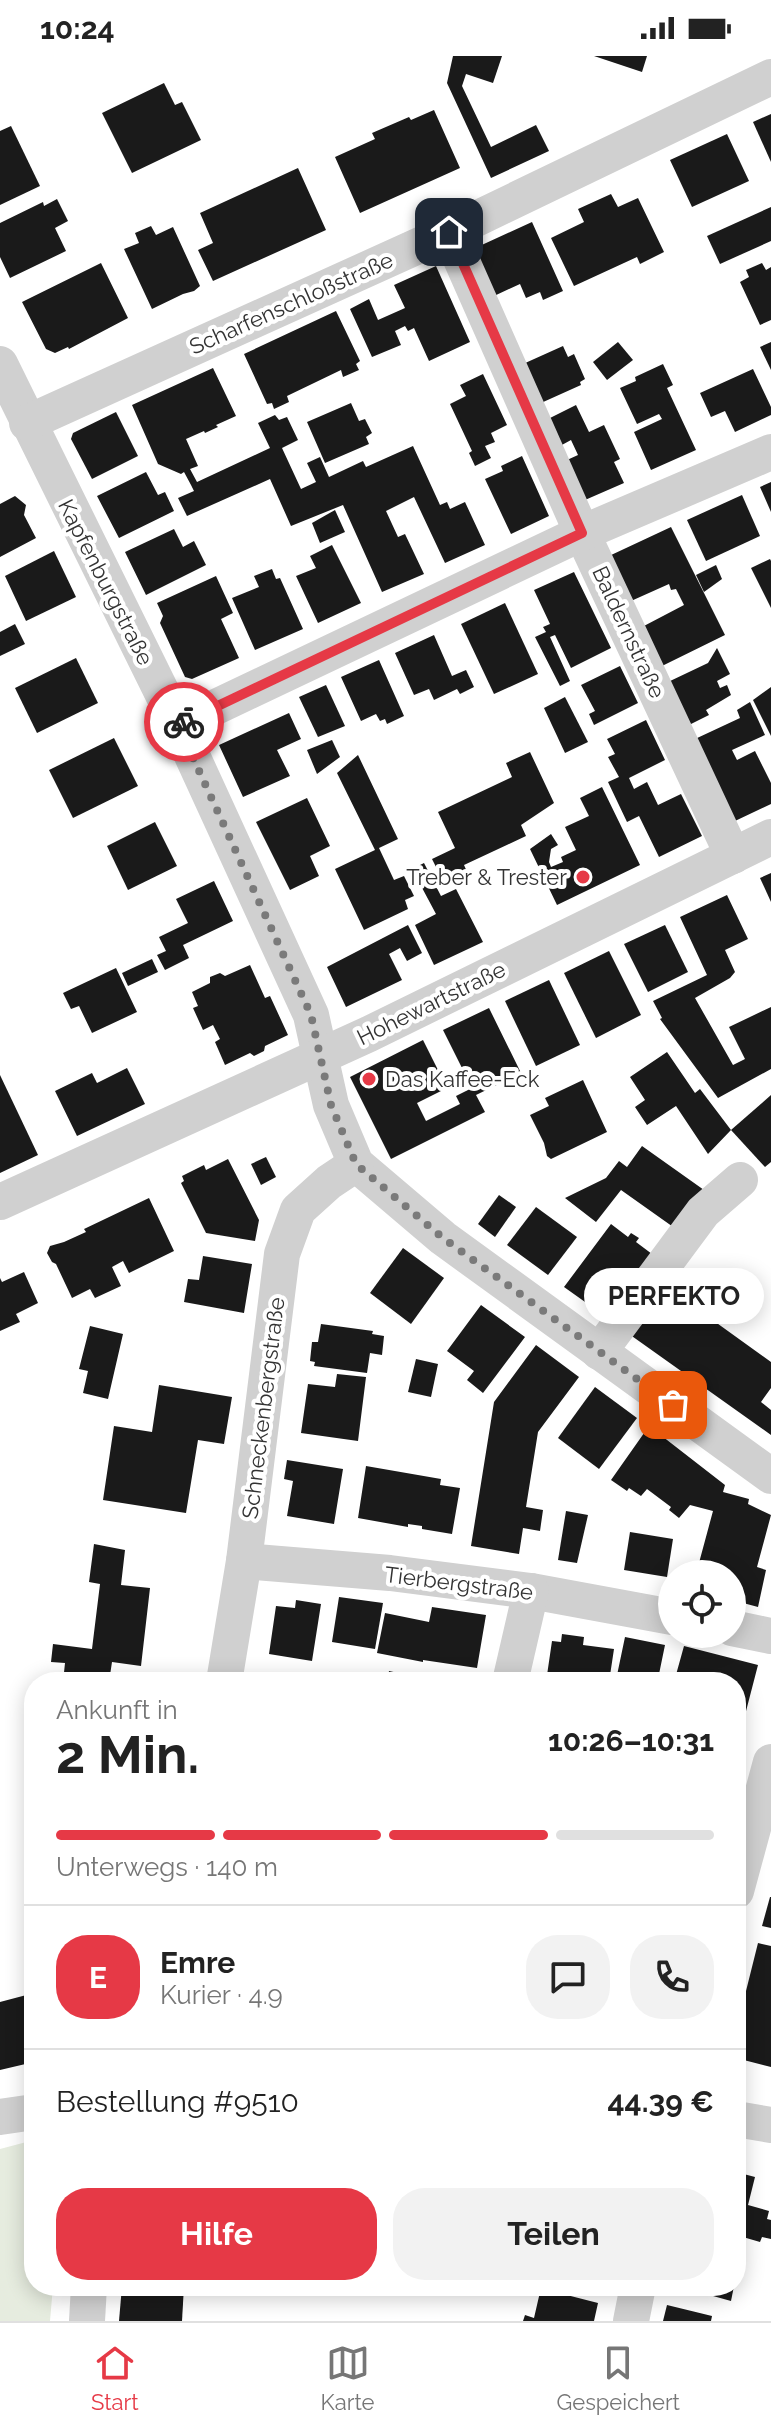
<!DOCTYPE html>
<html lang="de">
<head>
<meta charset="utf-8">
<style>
  :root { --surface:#fff; --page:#f2f2f2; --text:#222; --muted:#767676; --line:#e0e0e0; --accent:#e63946 }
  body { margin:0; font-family:Raleway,sans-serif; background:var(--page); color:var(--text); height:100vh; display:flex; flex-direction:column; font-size:30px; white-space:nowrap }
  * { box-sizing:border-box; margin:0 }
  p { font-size:26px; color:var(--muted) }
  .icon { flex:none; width:44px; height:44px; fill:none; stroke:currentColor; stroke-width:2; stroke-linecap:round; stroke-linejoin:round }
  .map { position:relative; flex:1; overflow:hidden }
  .side { position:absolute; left:24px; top:1616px; width:722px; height:624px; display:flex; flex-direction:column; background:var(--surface); border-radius:32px; box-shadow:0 4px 20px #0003 }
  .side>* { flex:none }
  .buttons { position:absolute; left:658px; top:1504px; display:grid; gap:16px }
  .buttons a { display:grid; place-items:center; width:88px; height:88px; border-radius:50%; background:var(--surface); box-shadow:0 4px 20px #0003; font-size:40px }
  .pin { position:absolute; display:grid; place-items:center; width:68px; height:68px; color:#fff; margin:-34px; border-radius:16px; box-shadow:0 4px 12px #0006 }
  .courier { position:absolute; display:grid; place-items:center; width:80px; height:80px; margin:-40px; border:6px solid #e63946; border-radius:50%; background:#fff; color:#222; box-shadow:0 2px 10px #0007 }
  .bubble { position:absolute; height:56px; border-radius:28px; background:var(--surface); box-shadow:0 4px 20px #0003; font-size:26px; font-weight:700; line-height:56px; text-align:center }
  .headline em { font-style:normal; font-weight:700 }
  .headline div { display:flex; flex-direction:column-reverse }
  .headline { display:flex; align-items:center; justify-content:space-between; height:136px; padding:0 32px }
  h1 { font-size:52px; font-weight:700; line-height:60px }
  .bar { display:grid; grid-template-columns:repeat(4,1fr); gap:12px 8px; align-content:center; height:96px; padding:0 32px }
  .bar i { height:10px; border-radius:6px; background:var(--line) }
  .bar .on { background:var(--accent) }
  .bar p { grid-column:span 4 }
  .line { display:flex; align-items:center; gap:20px; padding:0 32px; border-top:2px solid var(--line) }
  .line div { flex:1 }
  .round { display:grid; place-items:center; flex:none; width:84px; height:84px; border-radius:32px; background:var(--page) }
  .action { display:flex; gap:16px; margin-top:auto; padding:16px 32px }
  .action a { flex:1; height:92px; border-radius:32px; background:var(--accent); color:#fff; font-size:32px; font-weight:700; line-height:92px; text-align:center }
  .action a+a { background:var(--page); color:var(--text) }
  .status { display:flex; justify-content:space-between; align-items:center; height:56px; padding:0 40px; background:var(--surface); direction:ltr }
  .status svg { height:22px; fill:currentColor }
  .dock { display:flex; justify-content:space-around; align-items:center; height:112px; border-top:2px solid var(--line); background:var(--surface); font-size:22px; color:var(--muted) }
  .dock a { display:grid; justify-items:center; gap:4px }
  .dock .on { color:var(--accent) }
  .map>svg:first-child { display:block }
</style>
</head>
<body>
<div class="status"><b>10:24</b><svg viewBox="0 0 49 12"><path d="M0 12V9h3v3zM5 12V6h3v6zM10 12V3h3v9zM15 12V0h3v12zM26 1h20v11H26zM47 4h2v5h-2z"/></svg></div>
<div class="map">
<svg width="771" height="2265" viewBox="0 0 771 2265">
  <rect width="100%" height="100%" fill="#fff"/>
  <polygon fill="#e6ecdf" points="34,2084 34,2230 53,2230 50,2265 0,2265 0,2093"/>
  <g fill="#1a1a1a">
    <polygon points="453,0 502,0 493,27 466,18 462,30 491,91 536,69 549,95 491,122 447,27"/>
    <polygon points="594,0 647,0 642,16"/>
    <polygon points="164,27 175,49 182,46 201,84 132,117 102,57"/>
    <polygon points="434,54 460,112 360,157 335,101 375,83 372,77 409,61 411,64"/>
    <polygon points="771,58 771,106 753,66"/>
    <polygon points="11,70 40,130 0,149 0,75"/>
    <polygon points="727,78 749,125 692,151 670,104"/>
    <polygon points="298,112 326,174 213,225 198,194 213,187 200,157"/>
    <polygon points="611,138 618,151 638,142 664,196 640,208 637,201 574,230 551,182 584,166 578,153"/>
    <polygon points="57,143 68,165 55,172 66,195 10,222 0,201 0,167 43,146 44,150"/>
    <polygon points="771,151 771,185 720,208 707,180"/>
    <polygon points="532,166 563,235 543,244 540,236 526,242 520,228 494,240 473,193"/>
    <polygon points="151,170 156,179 173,171 200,230 194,235 183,238 152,253 124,193 139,187 135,177"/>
    <polygon points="101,207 128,262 69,293 68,291 55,297 46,293 22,246"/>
    <polygon points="762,207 766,214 771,211 771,264 760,269 740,226 749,221 746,214"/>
    <polygon points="436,210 470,286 429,305 414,272 408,275 405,270 395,275 401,289 372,301 350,253 369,243 378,264 405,252 394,229"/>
    <polygon points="336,255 360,305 356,308 359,314 343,321 341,314 287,340 289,346 274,353 272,347 267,348 244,298"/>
    <polygon points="618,286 633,304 607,324 593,306"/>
    <polygon points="771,286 771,314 760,291"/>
    <polygon points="563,290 568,301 574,298 585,323 580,326 581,329 541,347 523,308"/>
    <polygon points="663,308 673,329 667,332 696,394 651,414 634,376 662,363 659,358 637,368 620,332 636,325 635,321"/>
    <polygon points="213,312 236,360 216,369 218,371 205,377 204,375 186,383 198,410 190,413 197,426 270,392 258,367 275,359 279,364 287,361 298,384 282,392 301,433 316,426 307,407 320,401 329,421 363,405 366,411 413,390 440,449 447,446 450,453 465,446 485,489 445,507 414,441 386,455 398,481 405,478 424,518 382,536 343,449 291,470 270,423 187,460 178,442 194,435 191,429 184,416 181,418 158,408 132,349"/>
    <polygon points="753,313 771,351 771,359 735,376 725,355 711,361 700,337"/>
    <polygon points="483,318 507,369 491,377 495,386 485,390 491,402 475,410 469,397 472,395 450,348 466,340 460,329"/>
    <polygon points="351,347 359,365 365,363 372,377 366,381 369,388 325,407 307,366"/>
    <polygon points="576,349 589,376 604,369 620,403 614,406 624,427 585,444 567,404 578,399 571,384 560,390 548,363"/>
    <polygon points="116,356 138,400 92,423 71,383 73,377"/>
    <polygon points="522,400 549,460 511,478 485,423 503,415 501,410"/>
    <polygon points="146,416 158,439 165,436 174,455 119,482 97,440"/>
    <polygon points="771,426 771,456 760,431"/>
    <polygon points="742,439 760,480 706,505 687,464"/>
    <polygon points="15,440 26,449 24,459 36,482 0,501 0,448"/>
    <polygon points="335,454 345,476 320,487 312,467"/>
    <polygon points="671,471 725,579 662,610 642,571 684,549 676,533 671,534 669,528 631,545 609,500"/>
    <polygon points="174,473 183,491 194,485 206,509 146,539 125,496"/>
    <polygon points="332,489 361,547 318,567 296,520 316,512 310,500"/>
    <polygon points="54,495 76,541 26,565 5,520"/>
    <polygon points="770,503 771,505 771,552 751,512"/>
    <polygon points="716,509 722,523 704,536 696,519"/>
    <polygon points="272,513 276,523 280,522 303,573 255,594 232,542 259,531 254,520"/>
    <polygon points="574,516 611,592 571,612 555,579 550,581 570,625 560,630 535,581 546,576 543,571 550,568 534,534"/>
    <polygon points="216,520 233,557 221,563 239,602 192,623 185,621 160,567 163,560 157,547"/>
    <polygon points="505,547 538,618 494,638 461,568"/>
    <polygon points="15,568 25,588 0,600 0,576"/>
    <polygon points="434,579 452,620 466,614 474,631 460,638 457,633 434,644 429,633 414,639 395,597"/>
    <polygon points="717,592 730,618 717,625 720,632 727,629 731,639 706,654 709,659 689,669 668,626 708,607"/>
    <polygon points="76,602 98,647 37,677 15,632"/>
    <polygon points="379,604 404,660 387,668 385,663 380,665 376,658 361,665 341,621"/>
    <polygon points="620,610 638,647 594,669 589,658 595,655 581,629"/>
    <polygon points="326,629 345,670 318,681 299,641"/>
    <polygon points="771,631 771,680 753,644"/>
    <polygon points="565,641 588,686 565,697 544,652"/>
    <polygon points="750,646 765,679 732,694 737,704 755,695 771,727 771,748 735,765 695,683 740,662 737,654"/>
    <polygon points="289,657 301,683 277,694 290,720 243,741 219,689"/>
    <polygon points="646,664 665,704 629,722 634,733 647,726 658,749 681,738 702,780 659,801 639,760 627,766 608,726 619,721 608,701 615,698 607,683"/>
    <polygon points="114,682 138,730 73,762 49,714"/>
    <polygon points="332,684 340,701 317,718 307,694"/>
    <polygon points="530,696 554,747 521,769 526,780 464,809 468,818 445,829 432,803 455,792 438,756 512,721 506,707"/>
    <polygon points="358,699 398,783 379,792 394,824 404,820 414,840 405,844 408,853 364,874 335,813 375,794 337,717"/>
    <polygon points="602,731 640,809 557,849 530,793 551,778 558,789 551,793 549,806 551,811 563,806 561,801 576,794 565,771 589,760 580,742"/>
    <polygon points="307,742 330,790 310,800 319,820 290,834 256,766"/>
    <polygon points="155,766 177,810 128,834 107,790"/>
    <polygon points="424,807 441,840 456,833 483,886 434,909 415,869 436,858 412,813"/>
    <polygon points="771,817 771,846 760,822"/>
    <polygon points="214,825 233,865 183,889 189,902 165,914 157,899 166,895 159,881 188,867 176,843"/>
    <polygon points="727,839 748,883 725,894 735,916 730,922 695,942 733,1009 745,1003 729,971 771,951 771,1013 718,1042 660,963 662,962 653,945 707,919 680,861"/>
    <polygon points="408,869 422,897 407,905 400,892 389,898 402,924 346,951 327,911"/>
    <polygon points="665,869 688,916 648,936 624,888"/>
    <polygon points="609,895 641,959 596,982 564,917"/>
    <polygon points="152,903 158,916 128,930 122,917"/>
    <polygon points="250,909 265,942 270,940 288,979 265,990 264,995 254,1000 250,997 225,1009 215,986 220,983 213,969 203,974 193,952 198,950 192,936 210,927 210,921 220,917 225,920"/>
    <polygon points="116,912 137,956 92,977 79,950 71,953 63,937"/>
    <polygon points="549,924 580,989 536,1010 505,945"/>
    <polygon points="489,952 521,1017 476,1039 485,1056 391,1103 350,1021 423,984 447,1032 417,1047 426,1065 460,1048 456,1040 472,1032 443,974"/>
    <polygon points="667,996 695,1037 700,1033 731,1074 708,1098 676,1050 647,1069 635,1051 645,1044 630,1021"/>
    <polygon points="127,1012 145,1048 77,1080 55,1035 92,1017 97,1027"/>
    <polygon points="0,1019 38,1099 0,1117"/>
    <polygon points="583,1024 607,1076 551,1103 547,1100 544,1087 530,1059 549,1050 545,1042"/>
    <polygon points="771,1039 771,1106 765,1111 731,1074"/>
    <polygon points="642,1090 704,1134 676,1173 621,1134 596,1166 565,1142 606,1122 619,1105 627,1111"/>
    <polygon points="266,1101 276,1121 261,1129 251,1108"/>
    <polygon points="228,1103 259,1164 255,1185 206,1177 181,1127 184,1125 182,1120 204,1109 206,1114"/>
    <polygon points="499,1139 516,1151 495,1181 478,1168"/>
    <polygon points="149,1142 174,1195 129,1217 123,1205 112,1211 121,1230 95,1242 90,1233 72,1242 56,1208 52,1206 47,1197 50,1190 64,1186 86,1176 84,1173"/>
    <polygon points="536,1151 577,1181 548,1219 507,1189"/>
    <polygon points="611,1168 628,1181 631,1177 639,1182 636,1186 656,1201 609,1263 564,1231"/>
    <polygon points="403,1192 444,1222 411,1268 370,1237"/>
    <polygon points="203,1200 252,1208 244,1257 184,1246 188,1223 199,1224"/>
    <polygon points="24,1216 38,1247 16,1258 20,1266 0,1275 0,1222 2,1226"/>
    <polygon points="664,1229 771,1306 771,1332 761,1346 771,1354 771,1379 629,1278"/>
    <polygon points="481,1249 525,1281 483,1337 467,1324 474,1315 447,1295"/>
    <polygon points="321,1268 373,1275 372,1278 384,1280 382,1299 370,1297 367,1317 314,1310 315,1306 310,1305 312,1286 318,1286"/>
    <polygon points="90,1270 123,1278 108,1343 83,1337 88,1315 79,1313"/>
    <polygon points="536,1289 579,1321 538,1376 526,1451 543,1454 540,1475 523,1472 519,1498 471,1490 494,1346"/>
    <polygon points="416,1303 438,1308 431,1341 408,1336"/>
    <polygon points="337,1318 366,1321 358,1385 301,1377 308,1328 335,1331"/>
    <polygon points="159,1329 232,1341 224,1388 198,1384 186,1457 103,1444 114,1370 152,1376"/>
    <polygon points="595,1331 637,1362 599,1413 558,1382"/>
    <polygon points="649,1370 725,1429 723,1436 749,1443 748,1448 771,1459 757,1511 766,1514 758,1551 732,1544 732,1518 696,1518 713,1455 690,1449 679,1462 669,1454 671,1451 647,1433 641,1440 629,1432 627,1435 611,1424"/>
    <polygon points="287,1404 343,1413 334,1468 287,1460 293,1425 284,1423"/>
    <polygon points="366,1410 441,1423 440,1429 460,1432 452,1478 422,1473 422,1470 408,1468 408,1471 358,1462"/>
    <polygon points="566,1455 588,1459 577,1507 558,1504"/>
    <polygon points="630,1476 673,1483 667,1521 624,1514"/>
    <polygon points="94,1488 125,1494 121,1529 150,1532 141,1610 112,1606 109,1626 63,1626 65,1607 51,1606 53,1588 92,1593 100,1528 89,1526"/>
    <polygon points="339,1541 383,1547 375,1593 332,1586"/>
    <polygon points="296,1544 321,1548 312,1605 269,1598 276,1550 295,1552"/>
    <polygon points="432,1551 486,1559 477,1612 423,1604 423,1606 377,1597 385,1557 429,1566"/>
    <polygon points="562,1578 584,1581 583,1589 614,1593 609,1626 546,1626 552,1585 561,1586"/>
    <polygon points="625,1581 665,1589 658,1623 638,1619 636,1626 616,1624"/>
    <polygon points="684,1590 758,1609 745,1659 736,1656 736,1626 674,1626"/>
    <polygon points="389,1615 434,1625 434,1626 387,1626"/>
    <polygon points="736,1678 743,1680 737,1703 736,1703"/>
    <polygon points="770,1841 771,1841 771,1872 762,1870"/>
    <polygon points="758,1887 771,1890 771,2011 736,2002 736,1975"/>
    <polygon points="34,1937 34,2006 0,2014 0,1946"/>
    <polygon points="736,2116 755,2121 748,2149 769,2155 767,2163 771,2164 771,2183 762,2181 760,2186 736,2179"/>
    <polygon points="736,2195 742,2197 737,2217 736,2217"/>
    <polygon points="122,2230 184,2230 182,2265 119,2265"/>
    <polygon points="677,2230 734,2230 731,2245"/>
    <polygon points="540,2236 554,2239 555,2236 598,2247 594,2265 523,2265 525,2259 534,2262"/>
    <polygon points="667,2249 712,2260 711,2265 663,2265"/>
  </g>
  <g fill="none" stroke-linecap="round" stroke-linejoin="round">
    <g stroke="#d0d0d0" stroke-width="36">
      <polyline points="449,176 582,477 733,800"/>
      <polyline points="0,308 178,669 311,959 331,1049 356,1108 443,1182 771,1420"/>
      <polyline points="27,367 449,176 771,21"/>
      <polyline points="178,669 582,477 771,396"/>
      <polyline points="0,1146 369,978 771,781"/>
      <polyline points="599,1296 703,1156 740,1124"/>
      <polyline points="244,1505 390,1517 531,1535 672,1561"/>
      <polyline points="732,1572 771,1580"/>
      <polyline points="224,1626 244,1505 282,1198 298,1154 329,1126 356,1108"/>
      <polyline points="510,1626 531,1535"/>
      <polyline points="736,1835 771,1706"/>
      <polyline points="0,2061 34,2056"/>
      <polyline points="736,2063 771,2069"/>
      <polyline points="87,2265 89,2230"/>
      <polyline points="631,2265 638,2230"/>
    </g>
  </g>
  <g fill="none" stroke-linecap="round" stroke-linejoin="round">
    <polyline stroke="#7a7a7a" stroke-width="8" stroke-dasharray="0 14.4" points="184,666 178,669 311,959 331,1049 356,1108 443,1182 673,1349"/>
    <polyline stroke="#e63946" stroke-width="10" points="184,666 582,477 449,176"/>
  </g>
  <g fill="#e63946" stroke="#fff" stroke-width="3">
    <circle cx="583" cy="821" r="8"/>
    <circle cx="369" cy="1023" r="8"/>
  </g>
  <g text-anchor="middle" stroke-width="8" stroke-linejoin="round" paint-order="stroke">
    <g font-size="22" fill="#333" stroke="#fff">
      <text transform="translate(291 247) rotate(-24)" y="8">Scharfenschloßstraße</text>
      <text transform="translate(106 526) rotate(63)" y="8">Kapfenburgstraße</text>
      <text transform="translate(629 576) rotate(65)" y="8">Baldernstraße</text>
      <text transform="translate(431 947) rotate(-26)" y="8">Hohewartstraße</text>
      <text transform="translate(263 1352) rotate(-83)" y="8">Schneckenbergstraße</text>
      <text transform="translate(459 1527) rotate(7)" y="8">Tierbergstraße</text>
    </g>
    <g font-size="22" fill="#333" stroke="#fff" text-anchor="end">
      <text x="567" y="829">Treber &amp; Trester</text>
      <text x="385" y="1031" text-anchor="start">Das Kaffee-Eck</text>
    </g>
  </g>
</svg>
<div class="buttons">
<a><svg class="icon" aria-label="locate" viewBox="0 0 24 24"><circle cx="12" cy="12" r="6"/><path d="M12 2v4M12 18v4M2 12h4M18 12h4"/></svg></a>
</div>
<div class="pin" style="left:673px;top:1349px;background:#ea580c"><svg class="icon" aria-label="bag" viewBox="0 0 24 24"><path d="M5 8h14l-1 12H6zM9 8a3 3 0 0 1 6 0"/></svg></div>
<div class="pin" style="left:449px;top:176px;background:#1f2937"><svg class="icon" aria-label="home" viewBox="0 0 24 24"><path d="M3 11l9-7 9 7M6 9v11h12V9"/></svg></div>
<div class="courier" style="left:184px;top:666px"><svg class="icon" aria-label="bike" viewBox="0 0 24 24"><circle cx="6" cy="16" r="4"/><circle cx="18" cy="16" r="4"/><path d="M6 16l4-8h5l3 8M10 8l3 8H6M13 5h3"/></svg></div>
<div class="bubble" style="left:584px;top:1212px;width:180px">PERFEKTO</div>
<section class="side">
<div class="headline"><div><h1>2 Min.</h1><p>Ankunft in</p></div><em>10:26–10:31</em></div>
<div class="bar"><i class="on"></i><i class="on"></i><i class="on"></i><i></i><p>Unterwegs · 140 m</p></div>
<div class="line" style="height:144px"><b class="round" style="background:var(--accent);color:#fff">E</b><div><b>Emre</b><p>Kurier · 4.9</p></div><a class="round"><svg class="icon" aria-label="chat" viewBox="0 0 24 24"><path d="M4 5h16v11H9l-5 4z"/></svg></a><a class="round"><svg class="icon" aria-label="phone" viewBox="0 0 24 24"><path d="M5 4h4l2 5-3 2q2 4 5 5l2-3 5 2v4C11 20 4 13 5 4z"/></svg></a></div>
<div class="line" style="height:104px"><div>Bestellung #9510</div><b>44.39 €</b></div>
<div class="action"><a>Hilfe</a><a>Teilen</a></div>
</section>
</div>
<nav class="dock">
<a class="on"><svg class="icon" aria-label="home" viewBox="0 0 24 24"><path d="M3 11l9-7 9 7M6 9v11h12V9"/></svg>Start</a>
<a><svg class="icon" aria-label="map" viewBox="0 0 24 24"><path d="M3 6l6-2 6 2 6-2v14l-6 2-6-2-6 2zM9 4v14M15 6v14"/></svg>Karte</a>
<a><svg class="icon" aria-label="saved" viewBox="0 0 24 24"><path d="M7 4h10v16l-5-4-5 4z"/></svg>Gespeichert</a>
</nav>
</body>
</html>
